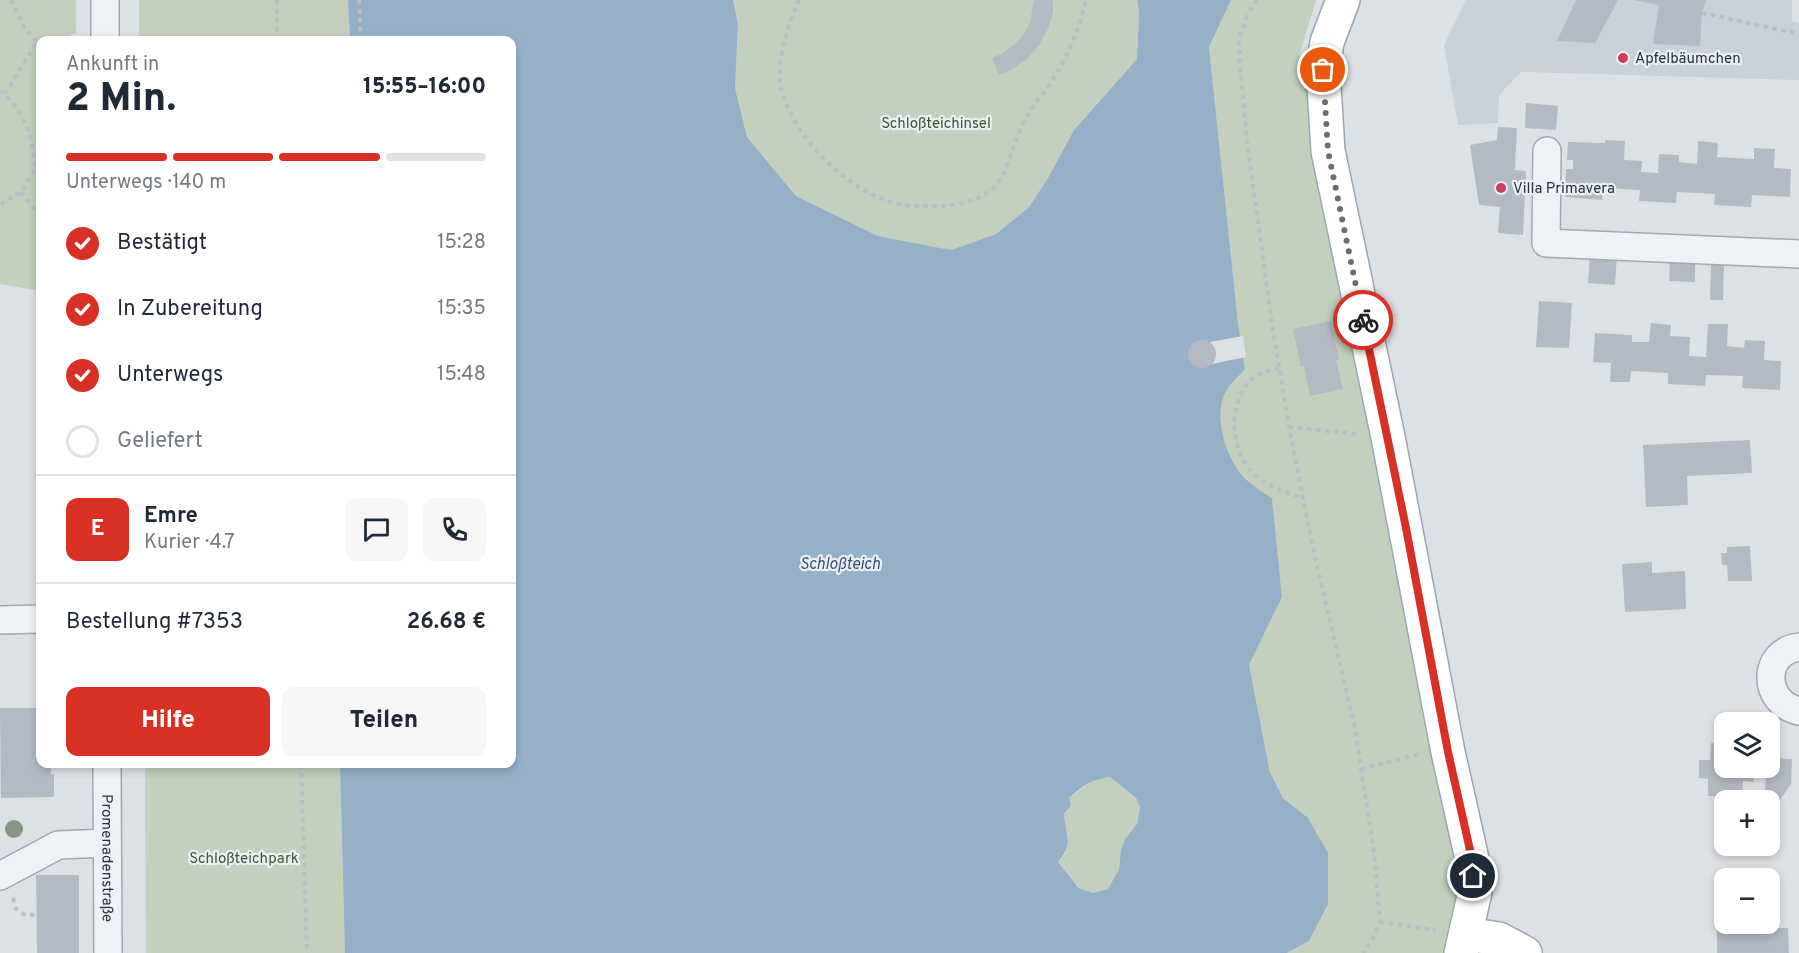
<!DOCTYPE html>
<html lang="de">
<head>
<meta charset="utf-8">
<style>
  :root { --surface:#fff; --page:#f6f6f7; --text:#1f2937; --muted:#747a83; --line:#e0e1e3; --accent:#d93025 }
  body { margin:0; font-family:Overpass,sans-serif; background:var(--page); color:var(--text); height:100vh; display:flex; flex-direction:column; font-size:22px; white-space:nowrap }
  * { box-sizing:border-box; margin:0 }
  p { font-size:20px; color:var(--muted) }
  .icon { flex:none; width:33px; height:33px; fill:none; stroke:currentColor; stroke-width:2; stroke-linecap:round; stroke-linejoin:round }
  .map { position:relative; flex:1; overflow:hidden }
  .side { position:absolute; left:36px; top:36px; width:480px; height:732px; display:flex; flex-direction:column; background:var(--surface); border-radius:12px; box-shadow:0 3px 9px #0003 }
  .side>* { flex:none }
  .fabs { position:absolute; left:1714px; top:712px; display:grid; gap:12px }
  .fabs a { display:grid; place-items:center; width:66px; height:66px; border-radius:12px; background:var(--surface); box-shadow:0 3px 9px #0003; font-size:30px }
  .pin { position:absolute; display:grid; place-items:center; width:51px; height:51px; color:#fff; margin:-26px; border:3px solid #fff; border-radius:50%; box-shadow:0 2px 6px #0007 }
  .courier { position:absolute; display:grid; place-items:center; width:60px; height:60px; margin:-30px; border:4px solid #d93025; border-radius:50%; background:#fff; color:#222; box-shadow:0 2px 8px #0007 }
  .head em { font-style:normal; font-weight:800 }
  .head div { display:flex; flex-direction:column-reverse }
  .head { display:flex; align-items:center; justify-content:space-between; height:102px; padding:0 30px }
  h1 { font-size:39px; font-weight:800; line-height:45px }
  .bar { display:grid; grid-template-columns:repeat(4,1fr); gap:9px 6px; align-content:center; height:72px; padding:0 30px }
  .bar i { height:8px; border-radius:4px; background:var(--line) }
  .bar .current { background:var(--accent) }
  .bar p { grid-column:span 4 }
  .line { display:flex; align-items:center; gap:15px; padding:0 30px; border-top:2px solid var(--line) }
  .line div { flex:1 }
  .round { display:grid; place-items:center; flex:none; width:63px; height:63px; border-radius:12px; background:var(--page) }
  ol { padding:0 30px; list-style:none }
  li { display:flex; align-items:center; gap:18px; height:66px }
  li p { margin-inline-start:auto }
  li .icon { padding:6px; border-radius:50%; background:var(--accent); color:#fff; stroke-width:4 }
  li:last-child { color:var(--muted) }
  li i { width:33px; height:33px; border:3px solid var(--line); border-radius:50% }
  .primary-button { display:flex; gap:12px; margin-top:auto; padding:12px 30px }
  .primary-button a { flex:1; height:69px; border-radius:12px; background:var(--accent); color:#fff; font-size:24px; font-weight:800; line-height:69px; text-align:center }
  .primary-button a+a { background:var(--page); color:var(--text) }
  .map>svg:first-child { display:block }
</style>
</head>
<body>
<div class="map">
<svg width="1799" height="953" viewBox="0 0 1799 953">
  <rect width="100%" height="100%" fill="#dce1e6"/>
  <polygon fill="#cad0d8" points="1466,0 1792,0 1792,21 1799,23 1799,80 1521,72 1499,95 1498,123 1458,125 1444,45"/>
  <g fill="#c3d0bd">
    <polygon points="0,0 76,0 76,34 71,34 71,40 40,40 40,291 0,284"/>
    <polygon points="139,0 348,0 350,40 139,40"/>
    <polygon points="733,0 1137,0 1139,12 1137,59 1074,130 1048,178 1029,207 996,234 951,250 878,236 796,196 747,137 735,88 738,24"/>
    <path d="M1231 0H1316L1299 56 1372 400 1474 895 1463 953H1287L1309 941 1307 818 1283 798 1270 772 1249 665 1282 597 1272 498C1264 493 1256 488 1249 482 1227 463 1212 417 1226 391 1231 383 1239 376 1245 369L1238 323 1209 47Z"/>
    <polygon points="145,764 340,764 345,953 146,953"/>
    <polygon points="1110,777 1136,798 1140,807 1137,824 1125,839 1121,850 1119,869 1108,889 1093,893 1080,888 1058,862 1066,853 1064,813 1069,798 1095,779"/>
  </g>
  <path fill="#96b1c7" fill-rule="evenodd" d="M348 0H733L738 24 735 88 747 137 796 196 878 236 951 250 996 234 1029 207 1048 178 1074 130 1137 59 1139 12 1137 0H1231L1209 47 1238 323 1245 369C1239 376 1231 383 1226 391 1212 417 1227 463 1249 482 1256 488 1264 493 1272 498L1282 597 1249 665 1270 772 1283 798 1308 818 1328 853V904L1309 941 1287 953H345L340 764H512V40H350ZM1110 777 1136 798 1140 807 1137 824 1125 839 1121 850 1119 869 1108 889 1093 893 1079 888 1058 862C1074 844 1065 834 1064 813L1071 806 1069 798C1084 785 1090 780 1110 777Z"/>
  <polygon fill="#dce1e6" points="1243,336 1246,357 1212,364 1216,354 1215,350 1210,342"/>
  <g fill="#b3bac3">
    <polygon points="1034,0 1053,0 1053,12 1048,29 1039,45 1027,59 1012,69 999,75 992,58 1003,53 1014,45 1024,34 1030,22"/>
    <polygon points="1576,0 1618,0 1595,43 1557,41"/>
    <polygon points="1634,0 1706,0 1702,13 1700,46 1653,44 1659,5"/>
    <polygon points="1526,103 1558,106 1556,130 1525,128"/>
    <polygon points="1498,127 1517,128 1515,170 1526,171 1523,235 1498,233 1500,207 1479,205 1470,145 1497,140"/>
    <polygon points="1605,140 1625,141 1624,160 1642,161 1641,172 1658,173 1659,154 1679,155 1679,162 1697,164 1698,141 1718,143 1717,157 1754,159 1754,148 1775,149 1774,168 1791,169 1790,197 1752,195 1751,207 1714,205 1715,194 1677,192 1676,203 1639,201 1640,190 1603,188 1602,200 1565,197 1566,169 1573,169 1573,160 1567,160 1568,142 1605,143"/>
    <polygon points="1590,253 1617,255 1615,285 1588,283"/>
    <polygon points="1670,257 1695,257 1695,282 1669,281"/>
    <polygon points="1711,265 1724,265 1723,300 1710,300"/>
    <polygon points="1539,301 1572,303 1569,348 1536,347"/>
    <polygon points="1331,321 1339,360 1336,360 1343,389 1310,396 1304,366 1301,367 1293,329"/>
    <polygon points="1651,323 1671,325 1670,336 1690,337 1689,356 1706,357 1708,324 1728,324 1727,346 1744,348 1745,340 1765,341 1764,360 1781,361 1780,390 1742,388 1743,376 1706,375 1705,386 1668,384 1668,373 1631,371 1630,382 1610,382 1611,363 1593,362 1595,333 1632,335 1632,342 1649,342"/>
    <circle cx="1202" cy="354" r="14"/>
    <polygon points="1750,440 1752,473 1687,476 1688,505 1646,507 1643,445"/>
    <polygon points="1750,546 1752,581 1728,581 1727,565 1722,565 1721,553 1727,553 1727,547"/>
    <polygon points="1652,562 1652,573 1685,571 1686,609 1625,612 1622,564"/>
    <polygon points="0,708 40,708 40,764 51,764 51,775 54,774 54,797 1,798"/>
    <polygon points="1711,743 1725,744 1725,768 1754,768 1754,782 1743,781 1742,798 1708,796 1708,779 1699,778 1699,760 1710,760"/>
    <polygon points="1770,758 1792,759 1791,784 1777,804 1770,804 1770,801 1765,801 1766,768 1770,768"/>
    <polygon points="36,875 79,875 79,953 37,953"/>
    <polygon points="1788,928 1789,953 1717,953 1717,930"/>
  </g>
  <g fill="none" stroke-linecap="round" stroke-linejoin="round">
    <g stroke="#a2a8b0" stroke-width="30">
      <g id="minor">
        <polyline points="105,0 105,40"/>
        <polyline points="1547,151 1546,243 1799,254"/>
        <polyline points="0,620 40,619"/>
        <path d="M1799 647C1761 652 1762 703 1799 711"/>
        <path id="s1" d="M107 764 108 953"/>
        <polyline points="0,876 58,845 107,843"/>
      </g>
    </g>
    <g stroke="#9ba6b2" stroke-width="36">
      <g id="major">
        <polyline points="1343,0 1327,42 1323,70 1328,151 1388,437 1448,752 1472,859 1475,892 1461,953"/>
        <polyline points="1466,934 1499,939 1525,953"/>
      </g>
    </g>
    <g stroke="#babfc5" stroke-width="4" stroke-dasharray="4.5 4.5" stroke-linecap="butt">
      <polyline points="11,0 24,27 37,42"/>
      <polyline points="277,0 277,40"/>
      <polyline points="359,0 361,40"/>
      <path d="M799 0C789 22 775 64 781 88 793 136 844 188 891 202 905 207 921 206 936 206 956 206 975 202 991 190 1007 177 1010 154 1017 137 1020 129 1025 120 1029 113 1034 103 1042 96 1048 87 1067 58 1078 34 1086 0"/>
      <polyline points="1257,0 1248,13 1239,39 1240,65 1247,141 1272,324 1289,427 1314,553 1354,723 1374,852 1380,922 1375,935 1363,953"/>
      <polyline points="1702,13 1799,34"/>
      <path d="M0 91C11 98 23 117 28 130 32 141 33 156 36 168L21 192 0 205"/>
      <polyline points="5,94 37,42 40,42"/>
      <polyline points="21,192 40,217"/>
      <path d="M1279 368C1272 370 1263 372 1257 375 1230 392 1229 439 1245 463 1257 483 1282 492 1304 498"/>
      <polyline points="1289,427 1357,434"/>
      <polyline points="301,764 307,953"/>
      <polyline points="1361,769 1419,754"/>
      <polyline points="13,898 16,909 23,914 36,915"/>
      <polyline points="1380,922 1435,930"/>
    </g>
    <use href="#minor" stroke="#eef1f5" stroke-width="27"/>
    <use href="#major" stroke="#fff" stroke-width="33"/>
  </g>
  <circle fill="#859684" cx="14" cy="829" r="9"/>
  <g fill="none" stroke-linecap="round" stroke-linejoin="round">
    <polyline stroke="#666e78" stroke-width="6" stroke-dasharray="0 10.8" points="1323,70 1328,151 1363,320"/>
    <polyline stroke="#d93025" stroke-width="8" points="1363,320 1406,528 1448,752 1472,859 1473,876"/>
  </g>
  <g fill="#cf3e5e" stroke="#ebeff4" stroke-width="2">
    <circle cx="1623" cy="58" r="6"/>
    <circle cx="1501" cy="188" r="6"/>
  </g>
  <g text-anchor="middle" stroke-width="4.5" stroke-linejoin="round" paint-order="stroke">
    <g font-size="15" fill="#26303c" stroke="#ebeff4" text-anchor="start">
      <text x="1635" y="63">Apfelbäumchen</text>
      <text x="1513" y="193">Villa Primavera</text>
    </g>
    <g font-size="15" fill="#3d5833" stroke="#ebeff4">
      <text x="936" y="128">Schloßteichinsel</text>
      <text x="244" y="863">Schloßteichpark</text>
    </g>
    <g font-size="15" fill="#26303c" stroke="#ebeff4">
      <text dy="5" stroke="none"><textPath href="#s1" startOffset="94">Promenadenstraße</textPath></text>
    </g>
    <g font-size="16" font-style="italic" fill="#305170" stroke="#ebeff4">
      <text x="840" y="569">Schloßteich</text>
    </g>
  </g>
</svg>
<div class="fabs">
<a><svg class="icon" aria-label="layers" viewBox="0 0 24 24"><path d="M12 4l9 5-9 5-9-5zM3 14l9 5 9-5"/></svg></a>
<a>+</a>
<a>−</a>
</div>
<div class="pin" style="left:1323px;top:70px;background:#ea580c"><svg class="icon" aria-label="bag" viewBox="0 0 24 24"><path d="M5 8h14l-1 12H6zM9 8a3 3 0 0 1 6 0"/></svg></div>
<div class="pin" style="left:1473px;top:876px;background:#1f2937"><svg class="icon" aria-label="home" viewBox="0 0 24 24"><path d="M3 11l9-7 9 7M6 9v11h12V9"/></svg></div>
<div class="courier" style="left:1363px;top:320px"><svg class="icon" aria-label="bike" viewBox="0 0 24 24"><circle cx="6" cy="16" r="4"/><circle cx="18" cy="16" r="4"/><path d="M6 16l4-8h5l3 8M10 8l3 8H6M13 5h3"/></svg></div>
<section class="side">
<div class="head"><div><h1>2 Min.</h1><p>Ankunft in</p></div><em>15:55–16:00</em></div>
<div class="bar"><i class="current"></i><i class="current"></i><i class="current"></i><i></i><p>Unterwegs · 140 m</p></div>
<ol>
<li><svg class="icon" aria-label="check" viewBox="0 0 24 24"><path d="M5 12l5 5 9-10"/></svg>Bestätigt<p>15:28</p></li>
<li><svg class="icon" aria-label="check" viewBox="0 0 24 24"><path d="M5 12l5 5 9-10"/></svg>In Zubereitung<p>15:35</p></li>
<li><svg class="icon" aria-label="check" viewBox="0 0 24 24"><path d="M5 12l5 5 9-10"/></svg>Unterwegs<p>15:48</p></li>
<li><i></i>Geliefert</li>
</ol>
<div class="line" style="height:108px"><b class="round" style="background:var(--accent);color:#fff">E</b><div><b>Emre</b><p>Kurier · 4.7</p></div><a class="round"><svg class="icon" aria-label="chat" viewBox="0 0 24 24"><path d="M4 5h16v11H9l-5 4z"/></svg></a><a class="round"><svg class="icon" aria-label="phone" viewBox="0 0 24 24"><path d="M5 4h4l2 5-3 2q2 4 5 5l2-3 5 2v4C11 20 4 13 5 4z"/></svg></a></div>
<div class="line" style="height:78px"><div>Bestellung #7353</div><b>26.68 €</b></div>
<div class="primary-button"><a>Hilfe</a><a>Teilen</a></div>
</section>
</div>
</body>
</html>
